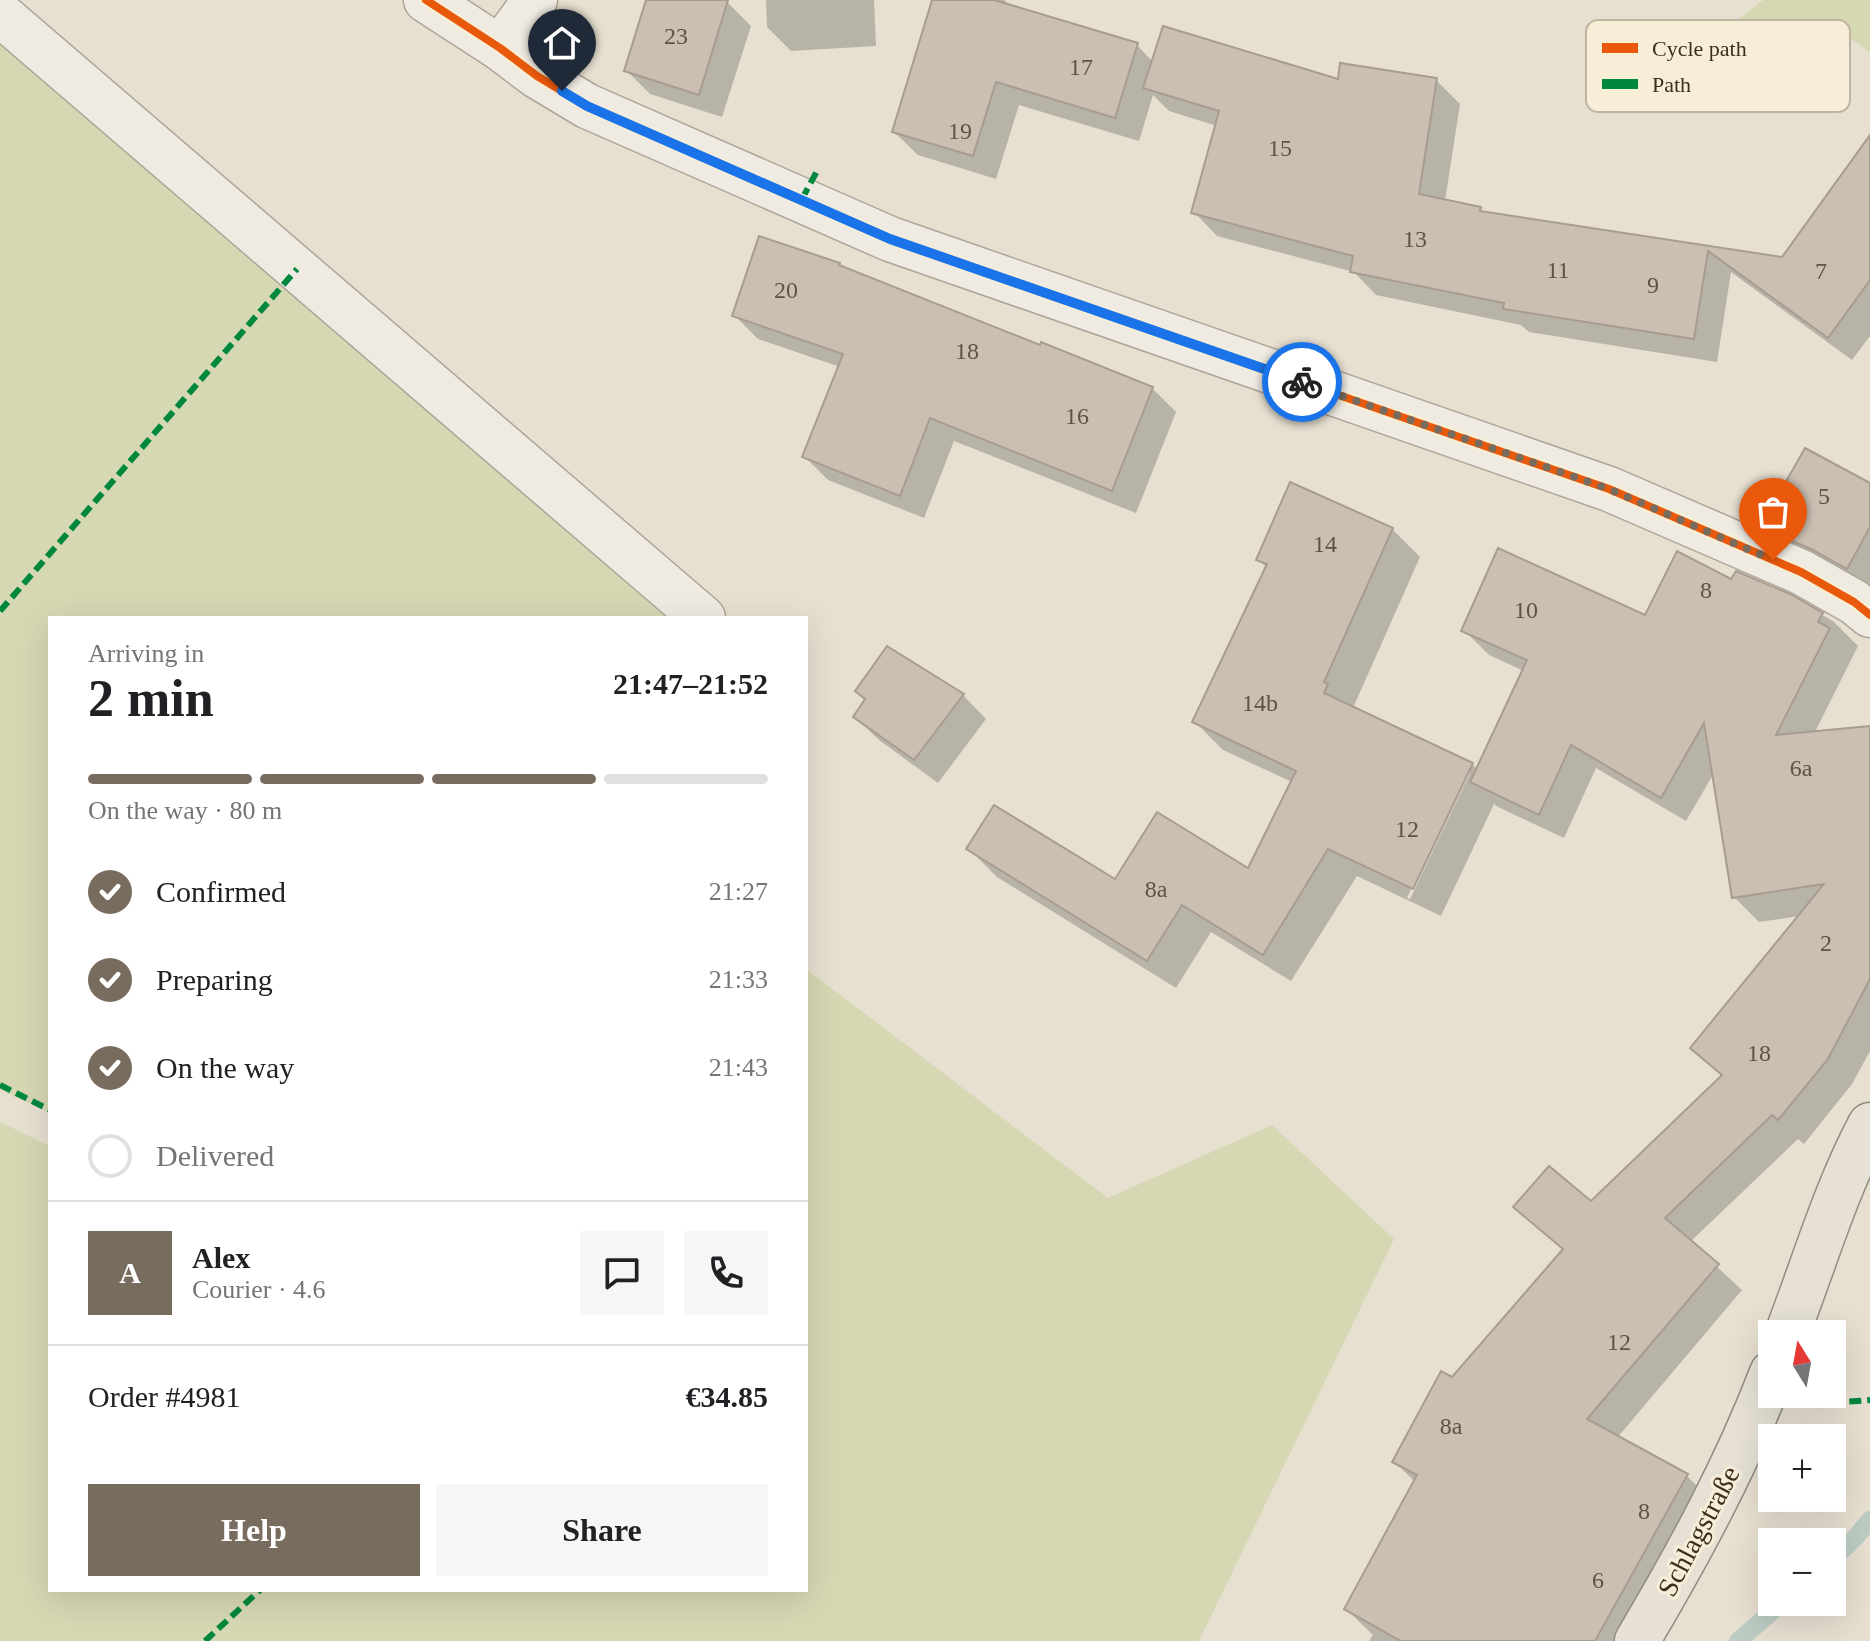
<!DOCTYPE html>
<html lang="en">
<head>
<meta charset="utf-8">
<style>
  :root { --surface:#fff; --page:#f6f6f6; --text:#202124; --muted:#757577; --line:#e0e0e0; --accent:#786c5e }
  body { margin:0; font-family:Georgia,serif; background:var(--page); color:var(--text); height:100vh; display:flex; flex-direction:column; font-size:30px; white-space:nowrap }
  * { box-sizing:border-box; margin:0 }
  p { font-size:26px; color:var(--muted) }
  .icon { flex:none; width:44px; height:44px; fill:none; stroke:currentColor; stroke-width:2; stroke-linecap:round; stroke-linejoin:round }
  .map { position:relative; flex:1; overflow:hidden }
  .sheet { position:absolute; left:48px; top:616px; width:760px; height:976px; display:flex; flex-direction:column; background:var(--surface); border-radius:0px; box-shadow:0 8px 32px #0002 }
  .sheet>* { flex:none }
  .needle { width:52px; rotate:349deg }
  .controls { position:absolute; left:1758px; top:1320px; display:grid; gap:16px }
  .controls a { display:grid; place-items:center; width:88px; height:88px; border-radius:0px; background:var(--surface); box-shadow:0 8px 32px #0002; font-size:40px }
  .pin { position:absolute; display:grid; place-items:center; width:68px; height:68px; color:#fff; margin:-82px -34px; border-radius:50% 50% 50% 0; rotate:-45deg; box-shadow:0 0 8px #0007 }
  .pin .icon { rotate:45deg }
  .courier { position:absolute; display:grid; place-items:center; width:80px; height:80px; margin:-40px; border:6px solid #1a73e8; border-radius:50%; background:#fff; color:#222; box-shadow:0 2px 10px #0007 }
  .headline em { font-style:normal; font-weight:800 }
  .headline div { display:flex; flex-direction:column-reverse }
  .headline { display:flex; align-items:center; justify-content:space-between; height:136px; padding:0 40px }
  h1 { font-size:52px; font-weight:800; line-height:60px }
  .bar { display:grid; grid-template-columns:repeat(4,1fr); gap:12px 8px; align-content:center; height:96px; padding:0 40px }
  .bar i { height:10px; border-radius:6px; background:var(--line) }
  .bar .active { background:var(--accent) }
  .bar p { grid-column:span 4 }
  .line { display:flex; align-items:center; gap:20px; padding:0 40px; border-top:2px solid var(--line) }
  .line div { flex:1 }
  .round { display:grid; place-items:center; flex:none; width:84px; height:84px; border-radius:0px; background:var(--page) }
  ol { padding:0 40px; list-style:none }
  li { display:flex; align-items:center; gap:24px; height:88px }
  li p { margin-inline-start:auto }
  li .icon { padding:8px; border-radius:50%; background:var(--accent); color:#fff; stroke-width:4 }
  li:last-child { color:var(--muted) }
  li i { width:44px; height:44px; border:4px solid var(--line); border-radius:50% }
  .action { display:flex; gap:16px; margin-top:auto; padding:16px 40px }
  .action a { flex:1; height:92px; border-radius:0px; background:var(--accent); color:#fff; font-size:32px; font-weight:800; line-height:92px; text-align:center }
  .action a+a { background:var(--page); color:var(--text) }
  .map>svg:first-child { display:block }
</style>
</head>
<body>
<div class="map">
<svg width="1870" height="1641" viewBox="0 0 1870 1641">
  <rect width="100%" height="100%" fill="#e7e0d1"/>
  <g fill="#d6d7b3">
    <polygon points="1763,0 1870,0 1870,52 1850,38 1737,20"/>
    <polygon points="0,39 671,618 50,618 50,1113 0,1090"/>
    <polygon points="806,969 1108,1198 1272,1125 1394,1239 1199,1641 0,1641 0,1122 50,1146 50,1590 806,1590"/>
  </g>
  <g fill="#0003" fill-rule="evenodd">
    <polygon points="648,0 719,0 727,2 751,26 722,117 650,94 626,70"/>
    <polygon points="766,0 874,0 876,46 791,51 767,27"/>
    <polygon points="935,0 1004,0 1012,7 1137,45 1153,62 1339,81 1436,80 1460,104 1445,201 1480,209 1485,214 1783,259 1870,157 1870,336 1852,360 1731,272 1717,362 1529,332 1521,325 1376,295 1354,272 1217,236 1194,212 1217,126 1169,111 1153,95 1139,141 1019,105 996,179 918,155 894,132"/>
    <polygon points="843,269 1152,388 1176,412 1136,513 954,441 924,518 828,480 805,457 840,367 758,339 735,316"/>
    <polygon points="1870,485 1870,588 1781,545 1763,527"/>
    <path d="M1392 529 1420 557 1353 708 1472 764 1478 770 1524 671 1489 655 1464 630 1646 617 1732 581 1789 596 1833 621 1858 646 1814 734 1870 728V1051L1852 1084 1804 1144 1798 1139 1690 1242 1742 1290 1617 1438 1687 1476 1712 1501 1634 1641H1369L1373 1635 1346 1609 1415 1482 1394 1461 1452 1379 1564 1251 1516 1207 1591 1204 1723 1077 1692 1048 1800 916 1759 922 1734 897 1714 773 1686 821 1596 768 1564 838 1498 807 1494 804 1441 916 1357 876 1291 981 1211 932 1176 988 997 877 969 849 1116 882 1248 871 1292 782 1223 750 1195 722 1267 568 1258 559ZM1466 773H1470L1410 899 1407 898Z"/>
    <polygon points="963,695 986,719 938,783 879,740 855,717"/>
  </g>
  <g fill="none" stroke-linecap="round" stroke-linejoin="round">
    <g stroke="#bcccc2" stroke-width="18">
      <polyline points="1832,1559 1854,1539 1870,1520"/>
      <polyline points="1738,1641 1783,1602"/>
    </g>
  </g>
  <g fill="#cbbfb2" stroke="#a89c90" stroke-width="2">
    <polygon points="646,0 728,0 699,95 624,71"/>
    <polygon points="932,0 994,0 1138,43 1115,118 996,82 973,156 892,132"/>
    <polygon points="1163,26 1338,79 1340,63 1437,78 1419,194 1481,207 1480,211 1782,257 1870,135 1870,280 1828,338 1708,251 1694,339 1503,309 1504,303 1350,272 1353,256 1191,213 1219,111 1143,88"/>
    <polygon points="759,236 840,263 839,265 1040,345 1041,342 1153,387 1112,491 930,418 900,496 802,457 843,354 732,316"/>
    <polygon points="1805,448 1870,483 1870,527 1847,569 1811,549 1760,527"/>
    <polygon points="1290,482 1393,528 1324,682 1328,684 1324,693 1473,763 1413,889 1328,849 1263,955 1182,905 1147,961 966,849 994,805 1115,879 1157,812 1248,868 1296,771 1192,722 1267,564 1256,560"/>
    <polygon points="1498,548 1645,615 1677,551 1731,579 1736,571 1790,594 1823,613 1818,622 1830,628 1776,735 1870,726 1870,979 1828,1059 1778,1120 1772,1115 1665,1218 1719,1264 1587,1419 1688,1474 1595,1641 1401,1641 1344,1609 1417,1475 1392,1462 1441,1371 1452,1377 1563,1249 1513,1207 1549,1166 1591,1201 1722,1075 1690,1048 1824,884 1732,898 1704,723 1661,798 1571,745 1539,815 1470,782 1527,660 1461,631"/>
    <polygon points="887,646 964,694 914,760 853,717 865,699 855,691"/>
  </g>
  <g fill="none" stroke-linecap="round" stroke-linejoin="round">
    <g stroke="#ada599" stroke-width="47">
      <g id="minor">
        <polyline points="426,0 500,48 537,76 587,106 890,239 1609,489 1801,572 1854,602 1870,615"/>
        <polyline points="0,14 703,618"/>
        <polyline points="500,48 535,0"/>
      </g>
    </g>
    <g stroke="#928b80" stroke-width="47">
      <g id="major">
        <path d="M1787 1334C1814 1264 1835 1191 1870 1125"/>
        <path d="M1637 1641C1688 1555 1736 1467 1772 1373"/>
      </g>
    </g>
    <use href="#minor" stroke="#efebe3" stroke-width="44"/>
    <use href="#major" stroke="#e6e1d4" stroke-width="44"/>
    <g stroke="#00873e" stroke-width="6" stroke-dasharray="12 6" stroke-linecap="butt">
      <polyline points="802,199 817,171"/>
      <polyline points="0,611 297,269"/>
      <polyline points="0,1085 50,1110"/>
      <polyline points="1780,1394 1802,1405 1870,1400"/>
      <polyline points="205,1641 260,1590"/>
    </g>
    <g stroke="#f7eed8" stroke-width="13">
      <polyline id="cycleway" points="426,0 500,48 537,76 587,106 890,239 1609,489 1801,572 1854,602 1870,615"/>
    </g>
    <use href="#cycleway" stroke="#e8590c" stroke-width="8"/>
  </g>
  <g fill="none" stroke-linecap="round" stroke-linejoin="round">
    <polyline stroke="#786c5e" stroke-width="8" stroke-dasharray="0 14.4" points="1302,382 1609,489 1773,560"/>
    <polyline stroke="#1a73e8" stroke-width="10" points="562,91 587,106 890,239 1302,382"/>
  </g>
  <g text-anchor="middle" stroke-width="6" stroke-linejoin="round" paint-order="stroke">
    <g font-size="24" fill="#605244">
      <text x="676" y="44">23</text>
      <text x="1081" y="75">17</text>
      <text x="960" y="139">19</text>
      <text x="1280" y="156">15</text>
      <text x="1415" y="247">13</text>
      <text x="1558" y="278">11</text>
      <text x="1821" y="279">7</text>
      <text x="1653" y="293">9</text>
      <text x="786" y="298">20</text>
      <text x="967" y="359">18</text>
      <text x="1077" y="424">16</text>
      <text x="1824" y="504">5</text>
      <text x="1325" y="552">14</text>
      <text x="1706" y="598">8</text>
      <text x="1526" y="618">10</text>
      <text x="1260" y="711">14b</text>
      <text x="1801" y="776">6a</text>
      <text x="1407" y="837">12</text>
      <text x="1156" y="897">8a</text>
      <text x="1826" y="951">2</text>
      <text x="1759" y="1061">18</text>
      <text x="1619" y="1350">12</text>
      <text x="1451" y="1434">8a</text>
      <text x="1644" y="1519">8</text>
      <text x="1598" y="1588">6</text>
    </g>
    <g font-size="28" fill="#3d2e20" stroke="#f7eed8">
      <text transform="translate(1698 1531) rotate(-62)" y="10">Schlagstraße</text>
    </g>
  </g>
  <rect x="1586" y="20" width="264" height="92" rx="12" fill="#f7eed8" stroke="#bfb4a1" stroke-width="2"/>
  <rect x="1602" y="43" width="36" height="10" fill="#e8590c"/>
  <rect x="1602" y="79" width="36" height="10" fill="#00873e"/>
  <g font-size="22" fill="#3d2e20">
    <text x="1652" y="56">Cycle path</text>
    <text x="1652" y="92">Path</text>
  </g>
</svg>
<div class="controls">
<a><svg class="needle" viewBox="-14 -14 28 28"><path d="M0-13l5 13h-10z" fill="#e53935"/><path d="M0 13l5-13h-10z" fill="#757577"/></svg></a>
<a>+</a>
<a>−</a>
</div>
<div class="pin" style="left:1773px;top:560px;background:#ea580c"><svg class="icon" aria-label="bag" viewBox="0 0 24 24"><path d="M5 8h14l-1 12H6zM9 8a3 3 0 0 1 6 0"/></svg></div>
<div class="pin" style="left:562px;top:91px;background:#1f2937"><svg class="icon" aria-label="home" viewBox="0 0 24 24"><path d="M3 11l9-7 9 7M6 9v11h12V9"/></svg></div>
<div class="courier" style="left:1302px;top:382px"><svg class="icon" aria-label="bike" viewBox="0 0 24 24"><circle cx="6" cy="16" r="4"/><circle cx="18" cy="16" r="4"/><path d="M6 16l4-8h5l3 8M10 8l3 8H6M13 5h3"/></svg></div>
<section class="sheet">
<div class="headline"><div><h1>2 min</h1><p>Arriving in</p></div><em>21:47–21:52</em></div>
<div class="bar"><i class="active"></i><i class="active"></i><i class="active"></i><i></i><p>On the way · 80 m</p></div>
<ol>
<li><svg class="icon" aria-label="check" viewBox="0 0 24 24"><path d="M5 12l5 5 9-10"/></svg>Confirmed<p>21:27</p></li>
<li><svg class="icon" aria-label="check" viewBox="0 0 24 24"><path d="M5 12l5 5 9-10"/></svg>Preparing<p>21:33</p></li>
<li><svg class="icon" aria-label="check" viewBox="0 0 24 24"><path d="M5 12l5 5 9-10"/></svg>On the way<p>21:43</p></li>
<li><i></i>Delivered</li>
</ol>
<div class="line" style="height:144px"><b class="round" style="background:var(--accent);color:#fff">A</b><div><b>Alex</b><p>Courier · 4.6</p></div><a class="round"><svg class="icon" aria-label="chat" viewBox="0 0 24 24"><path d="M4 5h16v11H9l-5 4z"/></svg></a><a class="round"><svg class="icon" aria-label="phone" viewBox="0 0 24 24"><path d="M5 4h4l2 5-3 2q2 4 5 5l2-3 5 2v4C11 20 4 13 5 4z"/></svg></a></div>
<div class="line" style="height:104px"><div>Order #4981</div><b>€34.85</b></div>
<div class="action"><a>Help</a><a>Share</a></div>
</section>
</div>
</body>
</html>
